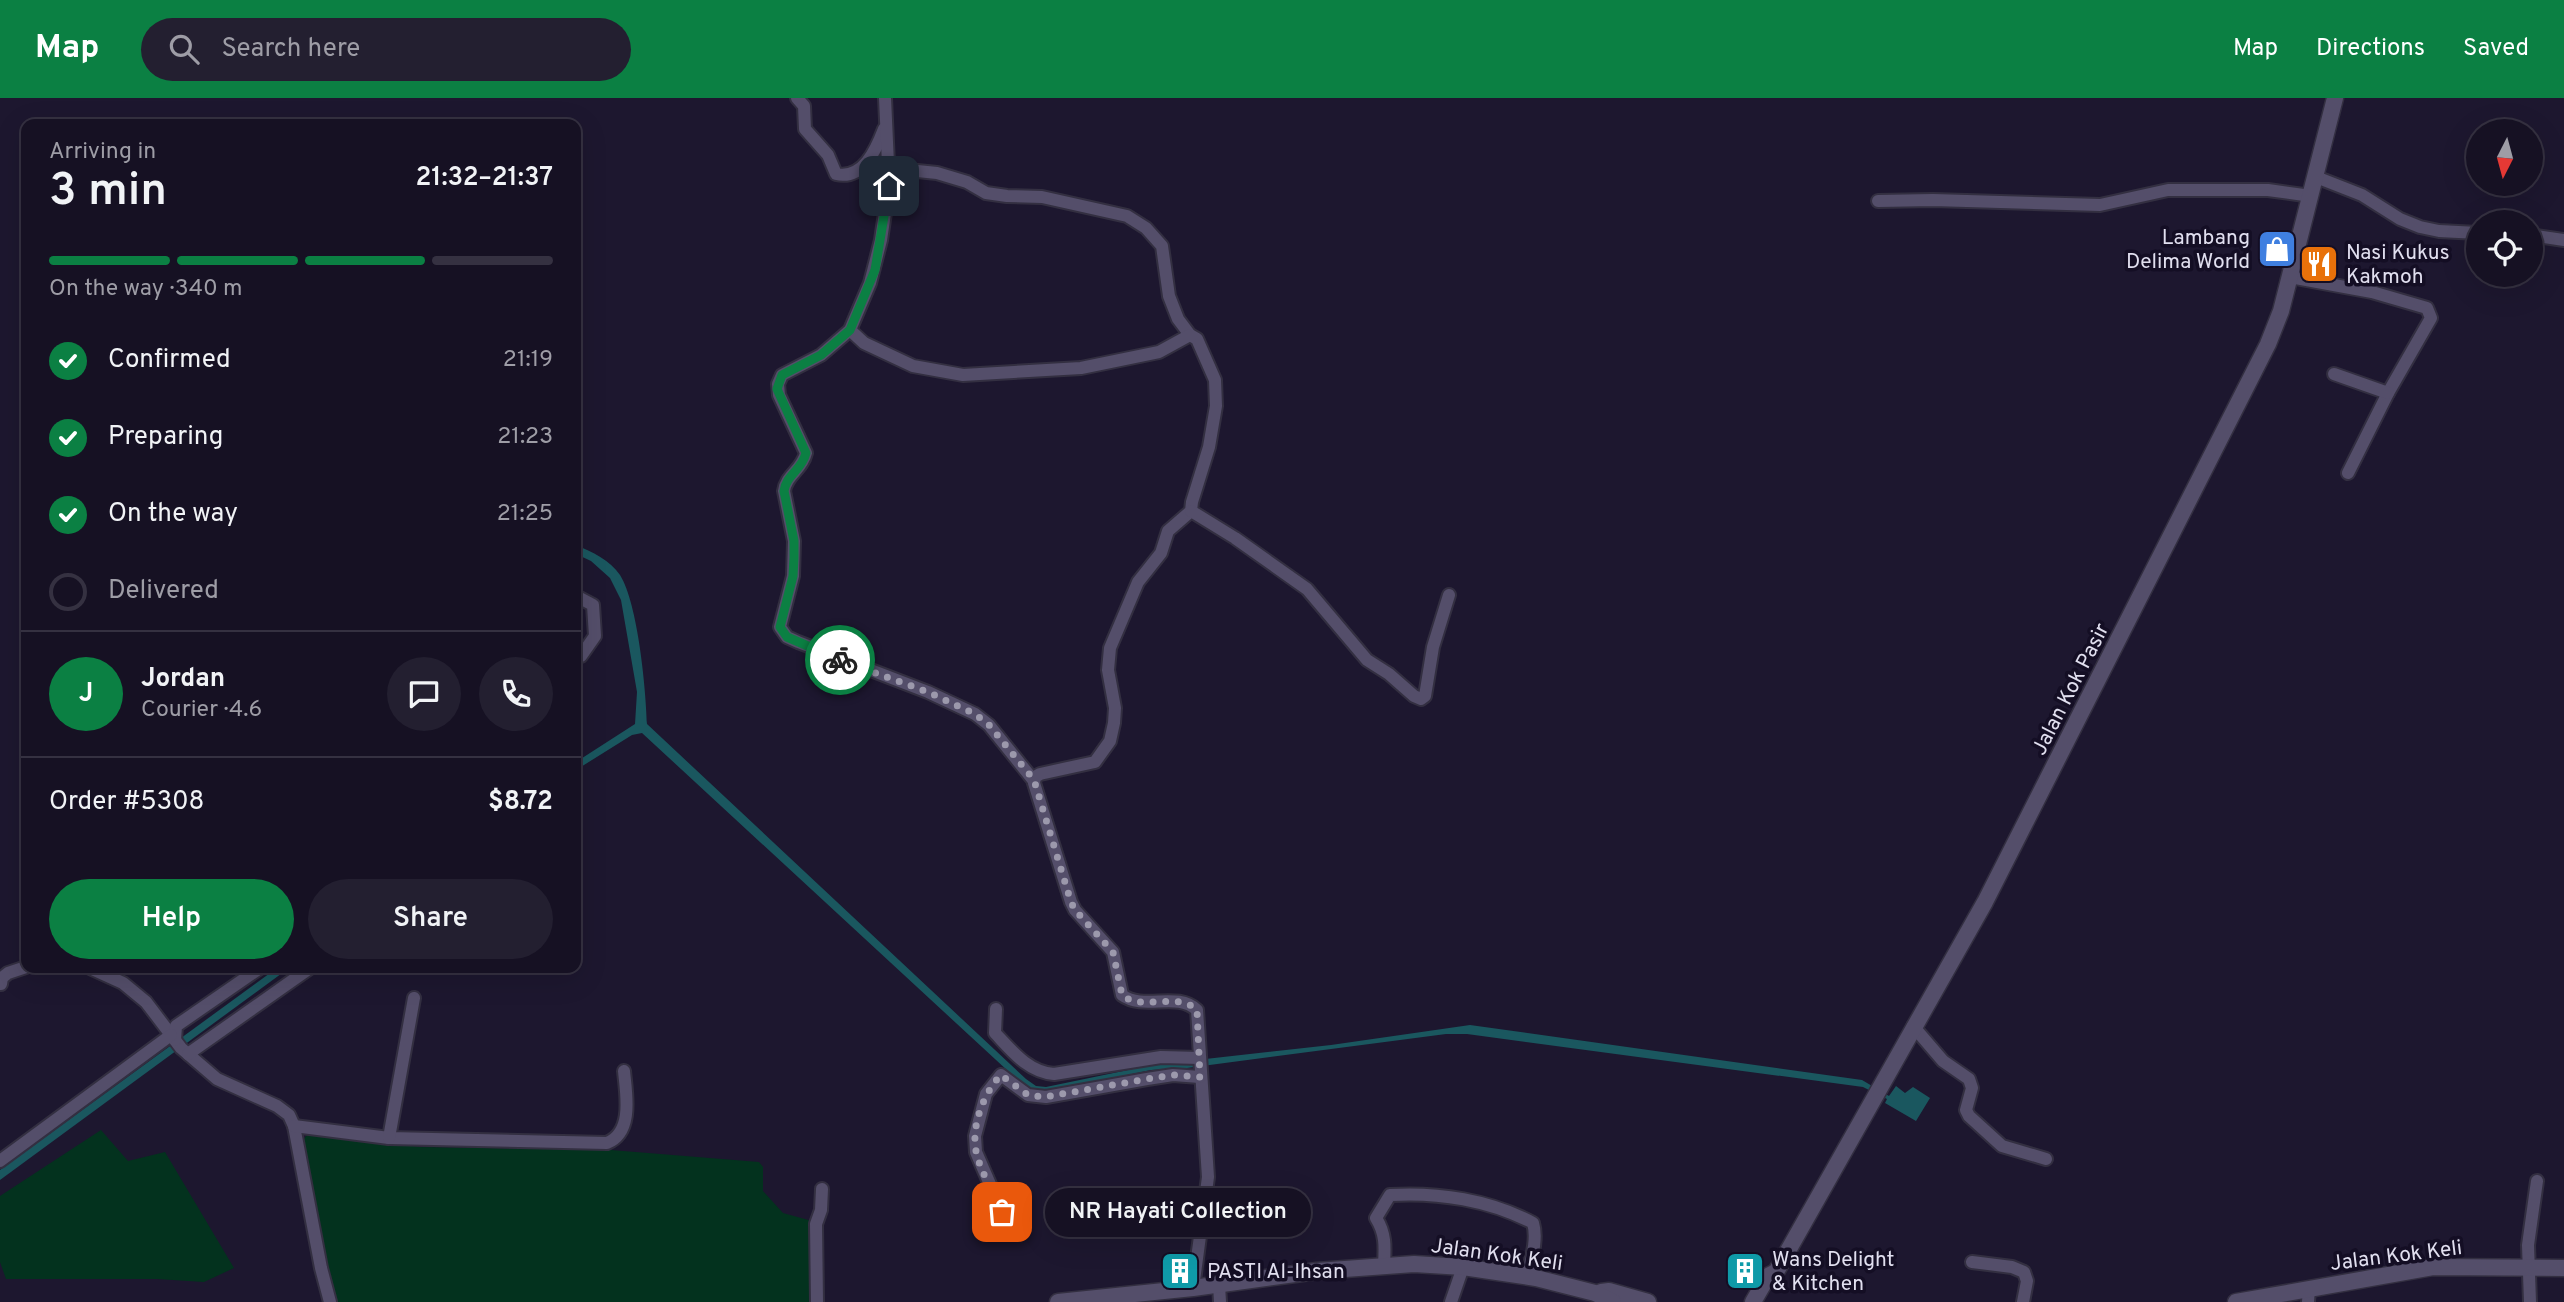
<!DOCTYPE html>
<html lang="en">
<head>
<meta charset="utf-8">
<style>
  :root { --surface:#161123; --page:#231f30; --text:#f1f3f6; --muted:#9e9da6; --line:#353141; --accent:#0b8043 }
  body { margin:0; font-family:Overpass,sans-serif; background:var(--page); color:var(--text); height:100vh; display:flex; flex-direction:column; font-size:26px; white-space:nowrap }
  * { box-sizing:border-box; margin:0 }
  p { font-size:23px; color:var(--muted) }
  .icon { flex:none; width:38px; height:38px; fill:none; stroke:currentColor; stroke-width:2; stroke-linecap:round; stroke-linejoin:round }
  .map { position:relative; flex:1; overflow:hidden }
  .drawer { position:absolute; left:21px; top:21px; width:560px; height:854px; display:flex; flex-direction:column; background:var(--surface); border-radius:14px; box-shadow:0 7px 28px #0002,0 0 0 2px var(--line) }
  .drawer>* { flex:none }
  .needle { width:46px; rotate:186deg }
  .fabs { position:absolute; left:2466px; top:21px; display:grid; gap:14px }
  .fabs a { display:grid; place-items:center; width:77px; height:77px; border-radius:50%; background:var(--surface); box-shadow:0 7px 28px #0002,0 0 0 2px var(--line); font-size:35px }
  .pin { position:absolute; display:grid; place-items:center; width:60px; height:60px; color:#fff; margin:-30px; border-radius:14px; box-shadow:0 4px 10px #0006 }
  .courier { position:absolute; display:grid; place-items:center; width:70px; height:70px; margin:-35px; border:5px solid #0b8043; border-radius:50%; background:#fff; color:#222; box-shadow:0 2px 9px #0007 }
  .bubble { position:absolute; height:49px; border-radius:24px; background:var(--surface); box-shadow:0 7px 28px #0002,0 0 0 2px var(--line); font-size:23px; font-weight:600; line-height:49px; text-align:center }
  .headline em { font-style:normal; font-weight:600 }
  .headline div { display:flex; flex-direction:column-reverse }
  .headline { display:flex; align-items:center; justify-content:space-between; height:119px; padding:0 28px }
  h1 { font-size:46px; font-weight:600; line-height:52px }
  .bar { display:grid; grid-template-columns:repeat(4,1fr); gap:10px 7px; align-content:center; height:84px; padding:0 28px }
  .bar i { height:9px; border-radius:5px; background:var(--line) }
  .bar .active { background:var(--accent) }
  .bar p { grid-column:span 4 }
  .line { display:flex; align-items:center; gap:18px; padding:0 28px; border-top:2px solid var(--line) }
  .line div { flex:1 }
  .round { display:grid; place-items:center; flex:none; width:74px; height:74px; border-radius:37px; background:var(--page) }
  ol { padding:0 28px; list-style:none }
  li { display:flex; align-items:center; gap:21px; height:77px }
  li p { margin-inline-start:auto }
  li .icon { padding:7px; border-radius:50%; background:var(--accent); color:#fff; stroke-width:4 }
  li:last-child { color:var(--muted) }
  li i { width:38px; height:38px; border:4px solid var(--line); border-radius:50% }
  .action { display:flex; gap:14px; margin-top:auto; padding:14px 28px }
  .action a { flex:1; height:80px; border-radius:42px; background:var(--accent); color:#fff; font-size:28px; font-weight:600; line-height:80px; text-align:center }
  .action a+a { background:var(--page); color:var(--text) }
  header { display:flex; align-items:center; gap:42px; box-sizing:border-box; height:98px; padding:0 35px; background:var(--accent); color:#fff }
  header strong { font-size:33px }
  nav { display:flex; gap:38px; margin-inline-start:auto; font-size:24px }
  .search { width:490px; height:63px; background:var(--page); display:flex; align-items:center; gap:18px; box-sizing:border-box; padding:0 24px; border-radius:38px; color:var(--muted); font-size:26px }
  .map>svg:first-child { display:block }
</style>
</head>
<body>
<header>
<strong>Map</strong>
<div class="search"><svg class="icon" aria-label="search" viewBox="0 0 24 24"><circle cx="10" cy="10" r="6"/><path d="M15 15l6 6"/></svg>Search here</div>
<nav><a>Map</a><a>Directions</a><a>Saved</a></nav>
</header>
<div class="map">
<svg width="2564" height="1204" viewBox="0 0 2564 1204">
  <rect width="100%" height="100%" fill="#1d172f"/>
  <g fill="#03321e">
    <polygon points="101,1032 128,1063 165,1054 234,1170 204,1184 157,1181 6,1181 0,1164 0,1098"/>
    <polygon points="308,1036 421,1049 611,1052 759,1064 763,1069 763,1093 783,1115 812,1123 812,1204 333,1204 300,1045"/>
  </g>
  <g fill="#1a575f">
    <path d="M576 447C592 454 610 462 620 477 638 506 646 591 647 626L1026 981 1036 988 1046 989 1152 967 1331 947 1470 927 1862 982 1889 998 1896 988 1905 995 1913 989 1930 1000 1916 1023 1885 1005 1887 1001 1863 989 1467 936H1446L1187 970 1151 972 1046 994 1032 992 1022 986 642 635 632 637 576 672V664L635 626 637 594 621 502 610 480 591 463 576 456Z"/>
    <polygon points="277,870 289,870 0,1082 0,1072"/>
  </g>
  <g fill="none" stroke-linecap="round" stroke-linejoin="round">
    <g stroke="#332f41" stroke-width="16">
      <g id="minor">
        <path d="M797 0 804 8 805 31 828 57 836 76C863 82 876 52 884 31"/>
        <path d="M885 0 889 88 881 142 870 185 850 232 821 257 782 277 778 286 779 297 806 355C802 372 786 377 784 393L794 443 793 478 780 529 787 539 798 544 928 594 975 616 989 627 1034 683"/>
        <polyline points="888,70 937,75 967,84 986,95 1007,98 1042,99 1127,118 1146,130 1162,148 1169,198 1178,221 1190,237"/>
        <polyline points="2316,79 2362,97 2400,121 2420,129 2439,133 2478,135"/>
        <polyline points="1878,103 1933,102 2100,107 2168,92 2268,92 2311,98"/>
        <polyline points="2530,137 2564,142"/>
        <polyline points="2290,179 2372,194 2427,210 2431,220 2388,295 2348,375"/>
        <path d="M850 232 864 245 913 268 963 277 1081 270 1159 254 1190 237 1197 241 1215 282 1216 308 1209 349 1192 404 1191 413 1168 433 1161 455 1138 484 1110 550 1108 572 1115 610 1114 625 1110 643 1095 664 1040 676 1035 679 1034 685 1071 804 1075 812 1113 854 1122 897C1144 913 1177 893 1197 912L1208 1079 1193 1190"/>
        <polyline points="2334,276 2388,295"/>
        <polyline points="1191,413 1235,440 1307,491 1367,562 1389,576 1414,598 1421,601 1425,598 1433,549 1449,497"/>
        <polyline points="576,498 593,507 595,538 581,558 576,559"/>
        <polyline points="90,870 123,885 146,904 181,950 217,981 277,1008 289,1017 294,1028 321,1170 330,1204"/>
        <polyline points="1,886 2,880 8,875 26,869"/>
        <path d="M996 911 995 935C1012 953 1028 974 1054 976L1161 959 1200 960"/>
        <polyline points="1913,928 1943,963 1969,981 1972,990 1966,1012 1969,1018 2002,1048 2046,1061"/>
        <polyline points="175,942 176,928 260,870"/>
        <polyline points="188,956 310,870"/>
        <path d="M294 1028 389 1040 607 1045C634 1034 626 995 624 973"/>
        <polyline points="389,1040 414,900"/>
        <polyline points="0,1063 171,937"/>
        <polyline points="1002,1114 976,1054 975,1038 986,996 1001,977 1028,997 1046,999 1147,981 1173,977 1200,979"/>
        <polyline points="1972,1164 2012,1169 2024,1174 2027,1183 2023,1204"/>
        <path d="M1384 1167C1385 1149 1386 1136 1376 1120L1390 1097C1438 1094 1490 1102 1533 1125 1538 1142 1531 1162 1527 1179"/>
        <polyline points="1219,1187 1220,1204"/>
        <polyline points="817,1204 816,1126 821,1112 822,1091"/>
        <polyline points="1451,1204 1463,1169"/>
        <polyline points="2308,1204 2309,1190"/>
        <polyline points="2530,1204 2528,1147 2537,1083"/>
      </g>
    </g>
    <g stroke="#332f41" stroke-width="19">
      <g id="tertiary">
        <polyline points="1601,1194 1609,1193 1648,1204"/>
        <polyline points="1058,1204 1193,1190 1317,1173 1414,1166 1463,1169 1536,1180 1595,1195 1613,1204"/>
        <polyline points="1753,1204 1768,1178 1776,1174 1985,804 2268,246 2281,213 2335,0"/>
        <polyline points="2236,1204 2433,1169 2564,1170"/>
      </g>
    </g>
    <use href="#minor" stroke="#544e6a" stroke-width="12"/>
    <use href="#tertiary" stroke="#544e6a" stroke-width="16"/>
  </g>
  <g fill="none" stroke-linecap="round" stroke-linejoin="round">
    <path stroke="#9c99ac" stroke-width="7" stroke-dasharray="0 12.6" d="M840 562 928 594 975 616 989 627 1034 682 1071 804 1075 812 1113 854 1122 897C1143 914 1177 893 1197 912L1200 979 1173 977 1147 981 1045 999 1028 997 1001 977C984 994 971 1028 976 1053 980 1073 994 1095 1002 1114"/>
    <path stroke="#0b8043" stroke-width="9" d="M840 562 787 539 780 529 793 478 794 460V443L784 393C786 377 802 372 806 355L777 291 782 277 821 257 850 232 875 172 889 88"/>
  </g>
  <defs>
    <g id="shop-square" transform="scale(2.0125)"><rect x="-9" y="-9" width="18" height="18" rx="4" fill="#3f7fe0" stroke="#140e24"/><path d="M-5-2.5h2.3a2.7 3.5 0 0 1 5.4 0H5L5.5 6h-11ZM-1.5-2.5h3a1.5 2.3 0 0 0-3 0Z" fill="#fff"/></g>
    <g id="restaurant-square" transform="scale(2.0125)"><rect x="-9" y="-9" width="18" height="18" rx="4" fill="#e8710a" stroke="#140e24"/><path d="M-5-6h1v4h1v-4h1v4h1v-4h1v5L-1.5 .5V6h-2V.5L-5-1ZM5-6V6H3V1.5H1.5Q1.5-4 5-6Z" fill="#fff"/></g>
    <g id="building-square" transform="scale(2.0125)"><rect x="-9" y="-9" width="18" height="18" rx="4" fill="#0f9aa8" stroke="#140e24"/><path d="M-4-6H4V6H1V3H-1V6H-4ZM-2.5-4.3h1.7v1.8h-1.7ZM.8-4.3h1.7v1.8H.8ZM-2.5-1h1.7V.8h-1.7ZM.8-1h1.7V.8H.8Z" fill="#fff"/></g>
  </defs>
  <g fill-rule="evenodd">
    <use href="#shop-square" x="2277" y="151"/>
    <use href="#restaurant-square" x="2319" y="166"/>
    <use href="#building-square" x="1180" y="1173"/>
    <use href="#building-square" x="1745" y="1173"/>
  </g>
  <g text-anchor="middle" stroke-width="7" stroke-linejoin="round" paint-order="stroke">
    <g font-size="21" fill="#e1dfef" stroke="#140e24" text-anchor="start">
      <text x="2250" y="146" text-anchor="end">Lambang<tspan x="2250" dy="24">Delima World</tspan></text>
      <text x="2346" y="161">Nasi Kukus<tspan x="2346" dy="24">Kakmoh</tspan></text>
      <text x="1772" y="1168">Wans Delight<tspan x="1772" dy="24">&amp; Kitchen</tspan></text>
      <text x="1207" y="1180">PASTI Al-Ihsan</text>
    </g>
    <g font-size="21" fill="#e1dfef" stroke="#140e24">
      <text transform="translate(2070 591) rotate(-63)" y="7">Jalan Kok Pasir</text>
      <text transform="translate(1497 1156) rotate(8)" y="7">Jalan Kok Keli</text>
      <text transform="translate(2396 1157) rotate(-7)" y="7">Jalan Kok Keli</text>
    </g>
  </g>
</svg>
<div class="fabs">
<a><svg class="needle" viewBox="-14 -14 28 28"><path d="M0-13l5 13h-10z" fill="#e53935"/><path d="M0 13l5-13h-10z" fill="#9e9da6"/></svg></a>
<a><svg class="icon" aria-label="locate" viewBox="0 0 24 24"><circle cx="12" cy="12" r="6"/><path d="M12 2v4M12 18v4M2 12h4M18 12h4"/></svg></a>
</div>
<div class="pin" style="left:1002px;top:1114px;background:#ea580c"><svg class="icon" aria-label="bag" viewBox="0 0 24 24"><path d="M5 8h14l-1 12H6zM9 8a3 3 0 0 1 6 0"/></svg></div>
<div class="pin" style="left:889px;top:88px;background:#1f2937"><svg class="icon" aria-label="home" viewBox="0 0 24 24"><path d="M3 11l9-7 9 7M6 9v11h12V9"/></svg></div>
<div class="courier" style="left:840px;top:562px"><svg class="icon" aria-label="bike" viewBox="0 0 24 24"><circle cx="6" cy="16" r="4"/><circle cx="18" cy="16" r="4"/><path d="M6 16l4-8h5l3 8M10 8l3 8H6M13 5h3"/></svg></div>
<div class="bubble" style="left:1045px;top:1090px;width:266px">NR Hayati Collection</div>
<section class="drawer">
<div class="headline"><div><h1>3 min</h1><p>Arriving in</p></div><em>21:32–21:37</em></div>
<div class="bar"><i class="active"></i><i class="active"></i><i class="active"></i><i></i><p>On the way · 340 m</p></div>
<ol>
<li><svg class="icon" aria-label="check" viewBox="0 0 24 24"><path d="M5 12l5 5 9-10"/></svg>Confirmed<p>21:19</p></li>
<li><svg class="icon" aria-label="check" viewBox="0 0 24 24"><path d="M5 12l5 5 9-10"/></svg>Preparing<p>21:23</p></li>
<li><svg class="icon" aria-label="check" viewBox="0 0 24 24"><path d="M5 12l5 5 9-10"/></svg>On the way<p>21:25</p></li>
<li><i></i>Delivered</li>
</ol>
<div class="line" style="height:126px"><b class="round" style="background:var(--accent);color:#fff">J</b><div><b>Jordan</b><p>Courier · 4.6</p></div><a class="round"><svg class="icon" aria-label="chat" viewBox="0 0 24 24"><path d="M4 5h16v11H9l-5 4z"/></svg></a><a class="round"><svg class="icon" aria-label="phone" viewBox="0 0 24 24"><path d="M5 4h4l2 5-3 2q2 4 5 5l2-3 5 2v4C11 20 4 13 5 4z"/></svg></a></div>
<div class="line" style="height:91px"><div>Order #5308</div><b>$8.72</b></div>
<div class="action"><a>Help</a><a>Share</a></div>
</section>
</div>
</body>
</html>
